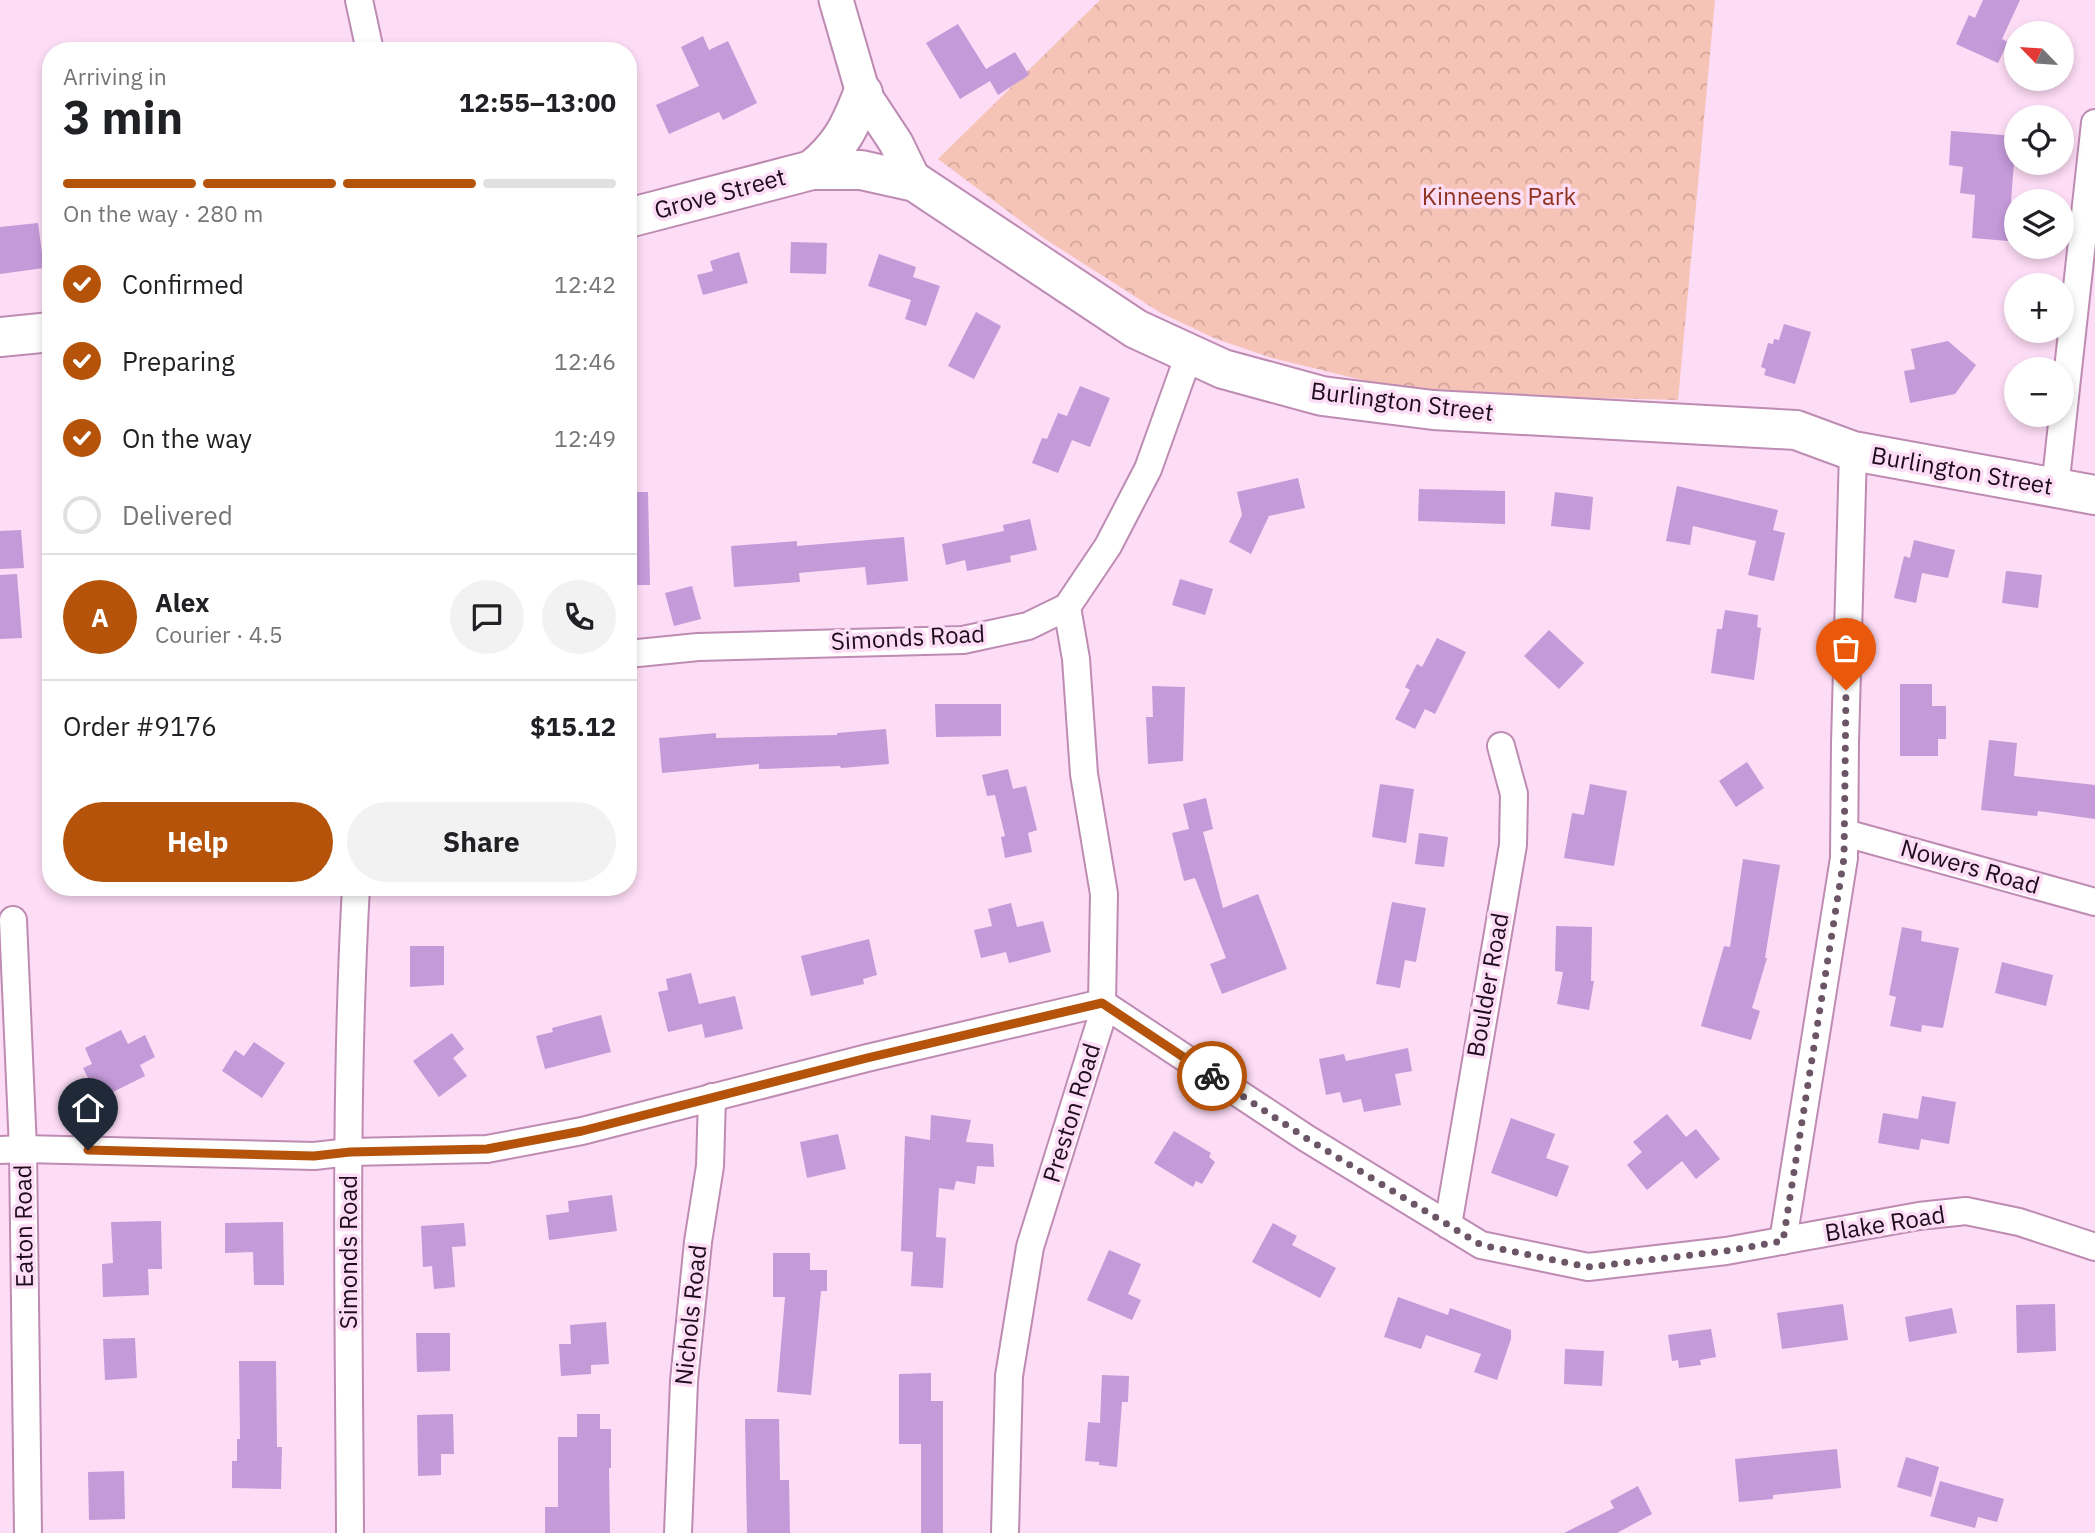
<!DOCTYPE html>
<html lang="en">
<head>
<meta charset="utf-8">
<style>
  :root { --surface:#fff; --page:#f2f2f2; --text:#202124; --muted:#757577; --line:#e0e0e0; --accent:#b45309 }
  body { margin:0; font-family:"IBM Plex Sans",sans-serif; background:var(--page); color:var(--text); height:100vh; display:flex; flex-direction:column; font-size:26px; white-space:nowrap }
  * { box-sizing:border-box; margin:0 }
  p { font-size:23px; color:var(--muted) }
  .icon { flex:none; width:38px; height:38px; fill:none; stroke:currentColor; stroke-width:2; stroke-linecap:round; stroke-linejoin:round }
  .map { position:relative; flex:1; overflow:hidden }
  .panel { position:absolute; left:42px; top:42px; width:595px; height:854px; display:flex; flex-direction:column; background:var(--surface); border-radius:28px; box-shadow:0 4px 10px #0003 }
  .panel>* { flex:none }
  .needle { width:46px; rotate:295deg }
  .controls { position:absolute; left:2004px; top:21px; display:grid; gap:14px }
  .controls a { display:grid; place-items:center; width:70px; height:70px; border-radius:50%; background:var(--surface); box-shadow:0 4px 10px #0003; font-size:35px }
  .pin { position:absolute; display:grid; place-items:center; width:60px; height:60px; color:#fff; margin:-72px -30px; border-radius:50% 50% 50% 0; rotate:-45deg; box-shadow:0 0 7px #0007 }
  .pin .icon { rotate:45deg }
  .courier { position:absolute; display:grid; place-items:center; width:70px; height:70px; margin:-35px; border:5px solid #b45309; border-radius:50%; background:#fff; color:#222; box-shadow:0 2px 9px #0007 }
  .headline em { font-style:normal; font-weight:800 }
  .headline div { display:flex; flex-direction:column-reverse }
  .headline { display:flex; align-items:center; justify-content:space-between; height:119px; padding:0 21px }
  h1 { font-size:46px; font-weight:800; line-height:52px }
  .bar { display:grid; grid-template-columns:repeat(4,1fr); gap:10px 7px; align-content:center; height:84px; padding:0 21px }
  .bar i { height:9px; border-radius:5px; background:var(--line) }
  .bar .on { background:var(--accent) }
  .bar p { grid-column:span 4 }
  .line { display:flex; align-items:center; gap:18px; padding:0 21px; border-top:2px solid var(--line) }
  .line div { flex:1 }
  .round { display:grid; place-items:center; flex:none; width:74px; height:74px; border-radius:37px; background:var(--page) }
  ol { padding:0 21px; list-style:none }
  li { display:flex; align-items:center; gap:21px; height:77px }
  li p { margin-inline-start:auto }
  li .icon { padding:7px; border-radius:50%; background:var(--accent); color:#fff; stroke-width:4 }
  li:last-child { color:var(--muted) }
  li i { width:38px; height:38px; border:4px solid var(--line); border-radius:50% }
  .cta { display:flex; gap:14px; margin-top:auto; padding:14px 21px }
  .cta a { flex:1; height:80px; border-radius:42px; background:var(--accent); color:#fff; font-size:28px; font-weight:800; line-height:80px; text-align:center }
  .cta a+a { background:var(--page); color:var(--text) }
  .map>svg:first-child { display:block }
</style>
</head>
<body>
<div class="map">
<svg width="2095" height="1533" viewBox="0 0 2095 1533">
  <defs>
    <pattern id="park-crowns" width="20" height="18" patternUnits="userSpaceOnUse" patternTransform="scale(1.75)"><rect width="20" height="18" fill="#f6c3b7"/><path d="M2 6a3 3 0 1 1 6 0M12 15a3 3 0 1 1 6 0" fill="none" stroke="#d2a69d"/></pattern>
  </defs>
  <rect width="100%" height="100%" fill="#fddcf5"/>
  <polygon fill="url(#park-crowns)" points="1100,0 1715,0 1678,400 1531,396 1387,386 1272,358 1214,338 1161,313 1045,239 938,159"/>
  <g fill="#c49ad9">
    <polygon points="1983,0 2020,0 2002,39 2008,42 1998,63 1956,44 1969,15 1975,18"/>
    <polygon points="958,24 986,69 1015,52 1029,75 998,95 990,81 960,99 926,43"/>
    <polygon points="703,36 709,50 728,41 757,103 723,120 719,112 669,134 656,105 699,86 681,47"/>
    <polygon points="1951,131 2016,136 2008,241 1972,238 1975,195 1960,193 1963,167 1949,165"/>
    <polygon points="38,223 44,268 0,274 0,227"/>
    <polygon points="791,242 827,243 826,274 790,273"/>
    <polygon points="739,252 748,283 703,295 697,275 713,271 710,261"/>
    <polygon points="879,254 916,267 913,277 940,286 926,326 905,319 911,300 868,286"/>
    <polygon points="976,312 1001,326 974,379 948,366"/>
    <polygon points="1784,324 1811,332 1795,384 1764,375 1766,369 1761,367 1768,343 1773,344 1774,339 1779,340"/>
    <polygon points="1948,341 1976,365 1955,394 1910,403 1904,371 1915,369 1911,349"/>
    <polygon points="1080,386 1110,398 1090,447 1072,440 1058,473 1032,463 1042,438 1047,439 1058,413 1067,416"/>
    <polygon points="1298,478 1305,508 1269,516 1251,554 1229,542 1242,515 1237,492"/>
    <polygon points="1677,486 1778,510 1773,530 1785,533 1774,581 1748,575 1756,541 1693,526 1690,545 1666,541"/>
    <polygon points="1419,489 1505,491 1505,524 1418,521"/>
    <polygon points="628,492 648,492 650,585 628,585"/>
    <polygon points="1555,492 1593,497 1590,530 1551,526"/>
    <polygon points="1030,519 1037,550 1010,556 1011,562 967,571 965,560 946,565 942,544 1004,531 1003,525"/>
    <polygon points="21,530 24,568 0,569 0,531"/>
    <polygon points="904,537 908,581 867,585 865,567 799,573 800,582 734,587 731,546 797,541 797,546"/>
    <polygon points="1914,540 1955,550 1948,578 1922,573 1916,603 1894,598 1904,556 1910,558"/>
    <polygon points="2006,571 2042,575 2038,608 2002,603"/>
    <polygon points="17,574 22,638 0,639 0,575"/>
    <polygon points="1180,579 1213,589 1205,615 1172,605"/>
    <polygon points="692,586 701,619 674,626 665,593"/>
    <polygon points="1725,610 1758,615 1757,627 1761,628 1754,680 1711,673 1717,629 1722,629"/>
    <polygon points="1549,630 1584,663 1559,689 1524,656"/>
    <polygon points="1437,638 1466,652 1435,714 1425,709 1415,729 1395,719 1410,690 1405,687 1417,664 1422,667"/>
    <polygon points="1900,684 1932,684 1932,706 1946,706 1946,739 1938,739 1938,756 1900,756"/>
    <polygon points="1152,686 1185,687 1183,761 1148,764 1146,717 1153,717"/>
    <polygon points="935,704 1001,704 1001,736 936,737"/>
    <polygon points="886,729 889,764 841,768 840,766 759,769 759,764 662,773 659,738 716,733 716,738 837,735 837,733"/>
    <polygon points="1989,740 2017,743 2014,776 2095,785 2095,819 2038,811 2037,816 1981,810"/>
    <polygon points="1747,762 1764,788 1736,807 1719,781"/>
    <polygon points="1008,769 1013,789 1026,786 1037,830 1028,833 1032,852 1005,858 1001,837 1005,836 995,795 987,796 982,775"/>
    <polygon points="1380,784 1414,789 1406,843 1372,837"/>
    <polygon points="1590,784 1627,791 1614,866 1564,858 1572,813 1584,815"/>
    <polygon points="1206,798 1213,829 1203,832 1223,908 1258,894 1287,969 1222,994 1210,964 1226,958 1195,878 1184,881 1172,833 1189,829 1183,804"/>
    <polygon points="1419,833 1448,837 1444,867 1415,864"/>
    <polygon points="1743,859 1780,865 1765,958 1767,958 1752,1008 1760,1011 1751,1040 1701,1026 1724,946 1730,947"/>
    <polygon points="1392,902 1426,908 1416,962 1405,960 1400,988 1376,984"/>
    <polygon points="1011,903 1017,927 1043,921 1051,952 1009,963 1006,952 981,958 974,930 992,926 988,909"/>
    <polygon points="1556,926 1592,927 1591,981 1594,981 1589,1010 1557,1004 1563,972 1555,971"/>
    <polygon points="1902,927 1922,931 1921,941 1959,948 1943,1028 1922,1025 1921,1032 1890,1026 1896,997 1889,995"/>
    <polygon points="869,939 877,975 863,979 864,984 811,996 801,956"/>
    <polygon points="410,946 444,946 444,985 410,987"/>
    <polygon points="2002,962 2053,975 2046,1006 1995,993"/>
    <polygon points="691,973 699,1004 735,996 743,1029 705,1038 702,1024 668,1032 658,992 668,990 666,979"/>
    <polygon points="601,1015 611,1052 545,1069 536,1036 553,1032 552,1028"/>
    <polygon points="121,1030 128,1044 145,1035 155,1057 140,1065 145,1076 109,1094 106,1088 96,1093 83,1068 92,1064 85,1048"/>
    <polygon points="452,1033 464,1049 453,1058 467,1076 439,1097 413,1061"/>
    <polygon points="254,1042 285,1063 262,1098 222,1071 235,1050 244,1056"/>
    <polygon points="1408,1048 1412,1071 1395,1074 1401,1105 1364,1112 1361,1099 1343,1103 1340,1092 1326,1095 1319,1059 1344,1054 1346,1061"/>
    <polygon points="1922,1096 1956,1102 1949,1144 1921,1139 1919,1150 1878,1143 1883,1113 1918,1119"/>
    <polygon points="1667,1114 1686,1137 1696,1129 1720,1159 1696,1179 1682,1161 1647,1190 1627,1165 1642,1152 1633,1142"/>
    <polygon points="931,1115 971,1120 966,1142 993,1144 994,1167 977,1166 975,1184 956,1181 954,1190 939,1188 936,1237 946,1238 943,1288 911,1286 913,1252 901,1251 905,1136 930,1140"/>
    <polygon points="1511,1118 1555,1134 1546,1158 1569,1166 1557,1197 1491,1173"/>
    <polygon points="1174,1131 1211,1153 1209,1157 1215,1162 1202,1184 1196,1181 1193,1187 1154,1163"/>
    <polygon points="838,1134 846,1169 807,1178 800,1142"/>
    <polygon points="612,1195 617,1231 549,1240 546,1215 569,1212 568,1201"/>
    <polygon points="161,1221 162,1269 148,1269 149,1295 103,1297 102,1264 113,1263 111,1222"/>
    <polygon points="283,1222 284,1285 254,1285 253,1252 225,1253 225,1223"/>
    <polygon points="464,1223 466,1246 452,1247 455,1287 434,1289 432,1266 423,1267 421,1226"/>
    <polygon points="1273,1223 1297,1236 1292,1245 1336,1268 1320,1298 1252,1262"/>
    <polygon points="1109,1250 1141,1264 1128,1294 1141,1300 1132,1320 1087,1300"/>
    <polygon points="773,1253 810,1253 810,1270 827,1270 827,1291 821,1291 811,1395 777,1392 785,1297 773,1297"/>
    <polygon points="1398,1297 1448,1315 1450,1308 1511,1330 1511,1339 1497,1380 1474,1372 1481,1354 1426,1335 1421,1349 1384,1337"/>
    <polygon points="1843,1304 1848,1340 1782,1349 1777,1313"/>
    <polygon points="2055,1304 2056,1351 2017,1353 2016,1305"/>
    <polygon points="1952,1308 1957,1333 1909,1342 1905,1317"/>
    <polygon points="606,1322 609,1364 591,1365 591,1374 561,1376 559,1344 571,1344 570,1325"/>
    <polygon points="1711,1329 1716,1357 1700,1360 1701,1365 1679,1368 1678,1360 1672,1361 1668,1335"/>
    <polygon points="416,1333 450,1333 450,1371 417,1372"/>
    <polygon points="135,1338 137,1378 105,1380 103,1339"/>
    <polygon points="1565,1349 1604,1351 1602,1386 1564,1384"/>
    <polygon points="239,1361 276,1361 277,1447 282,1447 281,1489 232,1488 232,1461 237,1461 237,1439 240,1439"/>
    <polygon points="931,1373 931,1401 943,1401 943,1533 921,1533 921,1444 899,1444 899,1374"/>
    <polygon points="1102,1375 1129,1376 1128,1402 1122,1402 1117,1467 1099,1465 1099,1462 1085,1461 1088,1422 1100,1423"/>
    <polygon points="453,1414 454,1454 441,1454 441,1475 418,1476 417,1415"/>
    <polygon points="577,1414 600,1414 600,1429 611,1429 611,1468 609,1468 610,1533 545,1533 545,1507 558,1507 558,1437 577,1437"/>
    <polygon points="745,1419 779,1419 780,1480 789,1480 790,1533 747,1533"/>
    <polygon points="1837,1449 1841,1488 1773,1495 1773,1499 1739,1502 1735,1459"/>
    <polygon points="1906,1457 1939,1467 1931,1497 1897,1487"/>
    <polygon points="124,1471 125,1519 89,1520 88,1472"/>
    <polygon points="1940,1481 2004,1499 1997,1522 1978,1517 1975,1528 1930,1516"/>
    <polygon points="1638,1486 1652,1514 1617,1533 1564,1533 1614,1508 1610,1501"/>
  </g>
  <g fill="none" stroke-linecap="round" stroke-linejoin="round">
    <g stroke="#be8bb3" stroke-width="30">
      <g id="minor">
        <polyline points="359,0 370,51"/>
        <polyline points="2055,488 2095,123"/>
        <polyline points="628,654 698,647 963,640 1028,626 1067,607 1108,546 1148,469 1190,352"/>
        <polyline points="1845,833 2095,902"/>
        <polyline points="13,920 23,1149 28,1533"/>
        <polyline points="0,1150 23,1149 314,1156 350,1152 487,1149 582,1131 867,1058 1102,1003 1306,1138 1481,1245 1588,1267 1726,1251 1919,1216 1966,1211 2019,1222 2095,1247"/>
        <polyline points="1448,1225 1513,845 1514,794 1501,746"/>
        <polyline points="1783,1241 1844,858 1845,743 1853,451"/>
        <path d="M350 1533C349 1318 344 1102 356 887"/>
        <polyline points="678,1533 684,1381 698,1242 710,1166 712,1097"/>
        <polyline points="1005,1533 1009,1376 1030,1247 1100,1023 1102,1003 1104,894 1084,774 1076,659 1067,607"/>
      </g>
    </g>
    <g stroke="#be8bb3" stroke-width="37">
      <polyline id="tertiary" points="836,0 863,93 896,143 915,182"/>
    </g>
    <g stroke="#be8bb3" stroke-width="42">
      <g id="secondary">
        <path d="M812 170C841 146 850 127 863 93"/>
        <polyline points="628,218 812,170 861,170 915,182 1136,329 1223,369 1322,396 1433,410 1796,430 1853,451 2095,495"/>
        <polyline points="0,337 51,332"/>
      </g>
    </g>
    <use href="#minor" stroke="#fff" stroke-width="26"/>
    <use href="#tertiary" stroke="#fff" stroke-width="33"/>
    <use href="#secondary" stroke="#fff" stroke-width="38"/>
  </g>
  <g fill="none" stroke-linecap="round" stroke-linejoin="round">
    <polyline stroke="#6c5567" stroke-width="7" stroke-dasharray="0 12.6" points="1212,1076 1306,1138 1481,1245 1588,1267 1726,1251 1783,1241 1844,858 1846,690"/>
    <polyline stroke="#b45309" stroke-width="9" points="88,1150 314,1156 350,1152 487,1149 582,1131 867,1058 1102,1003 1212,1076"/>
  </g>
  <g text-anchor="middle" stroke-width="7" stroke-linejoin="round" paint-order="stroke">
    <g font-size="24" fill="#1e0c1b" stroke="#fddcf5">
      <text transform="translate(720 194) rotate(-15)" y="8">Grove Street</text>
      <text transform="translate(1402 402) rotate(7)" y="8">Burlington Street</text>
      <text transform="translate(1962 471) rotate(10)" y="8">Burlington Street</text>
      <text transform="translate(908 638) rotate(-3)" y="8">Simonds Road</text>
      <text transform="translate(1970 867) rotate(16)" y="8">Nowers Road</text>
      <text transform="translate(1488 985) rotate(-80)" y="8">Boulder Road</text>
      <text transform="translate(1072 1113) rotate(-73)" y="8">Preston Road</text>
      <text transform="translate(1885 1224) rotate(-9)" y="8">Blake Road</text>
      <text transform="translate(24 1226) rotate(-91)" y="8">Eaton Road</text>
      <text transform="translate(349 1252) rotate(-90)" y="8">Simonds Road</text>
      <text transform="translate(691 1315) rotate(-84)" y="8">Nichols Road</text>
    </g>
    <g font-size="24" fill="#90331f" stroke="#fddcf5">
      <text x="1499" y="205">Kinneens Park</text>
    </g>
  </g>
</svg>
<div class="controls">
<a><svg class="needle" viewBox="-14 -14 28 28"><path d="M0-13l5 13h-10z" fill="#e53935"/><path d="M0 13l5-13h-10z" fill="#757577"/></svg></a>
<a><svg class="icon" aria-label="locate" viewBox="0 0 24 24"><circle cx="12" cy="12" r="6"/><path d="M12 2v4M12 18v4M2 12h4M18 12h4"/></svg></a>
<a><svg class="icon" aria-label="layers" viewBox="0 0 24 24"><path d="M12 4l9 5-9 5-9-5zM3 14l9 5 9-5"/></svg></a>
<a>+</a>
<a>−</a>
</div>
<div class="pin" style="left:1846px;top:690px;background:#ea580c"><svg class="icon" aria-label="bag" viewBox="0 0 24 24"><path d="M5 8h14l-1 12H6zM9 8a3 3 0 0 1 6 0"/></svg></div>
<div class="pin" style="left:88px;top:1150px;background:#1f2937"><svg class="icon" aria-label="home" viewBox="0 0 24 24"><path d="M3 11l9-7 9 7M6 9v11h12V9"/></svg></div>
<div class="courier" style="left:1212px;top:1076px"><svg class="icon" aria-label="bike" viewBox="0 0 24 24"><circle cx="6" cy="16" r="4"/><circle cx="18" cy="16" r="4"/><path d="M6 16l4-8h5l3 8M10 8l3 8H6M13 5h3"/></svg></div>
<section class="panel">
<div class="headline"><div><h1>3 min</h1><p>Arriving in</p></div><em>12:55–13:00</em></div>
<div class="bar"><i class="on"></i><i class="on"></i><i class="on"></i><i></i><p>On the way · 280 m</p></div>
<ol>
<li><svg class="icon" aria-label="check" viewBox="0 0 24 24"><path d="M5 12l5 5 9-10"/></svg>Confirmed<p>12:42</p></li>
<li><svg class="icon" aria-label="check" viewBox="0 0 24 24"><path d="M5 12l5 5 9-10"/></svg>Preparing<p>12:46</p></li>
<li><svg class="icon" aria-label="check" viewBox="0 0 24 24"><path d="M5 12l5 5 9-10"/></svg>On the way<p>12:49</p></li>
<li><i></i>Delivered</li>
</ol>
<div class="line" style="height:126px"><b class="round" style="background:var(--accent);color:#fff">A</b><div><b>Alex</b><p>Courier · 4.5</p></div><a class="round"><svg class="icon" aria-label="chat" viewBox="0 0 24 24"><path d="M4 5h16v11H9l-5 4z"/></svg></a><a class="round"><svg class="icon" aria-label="phone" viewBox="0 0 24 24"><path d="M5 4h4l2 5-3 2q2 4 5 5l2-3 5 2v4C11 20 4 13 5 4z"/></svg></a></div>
<div class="line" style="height:91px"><div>Order #9176</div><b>$15.12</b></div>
<div class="cta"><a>Help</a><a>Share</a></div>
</section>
</div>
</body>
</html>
